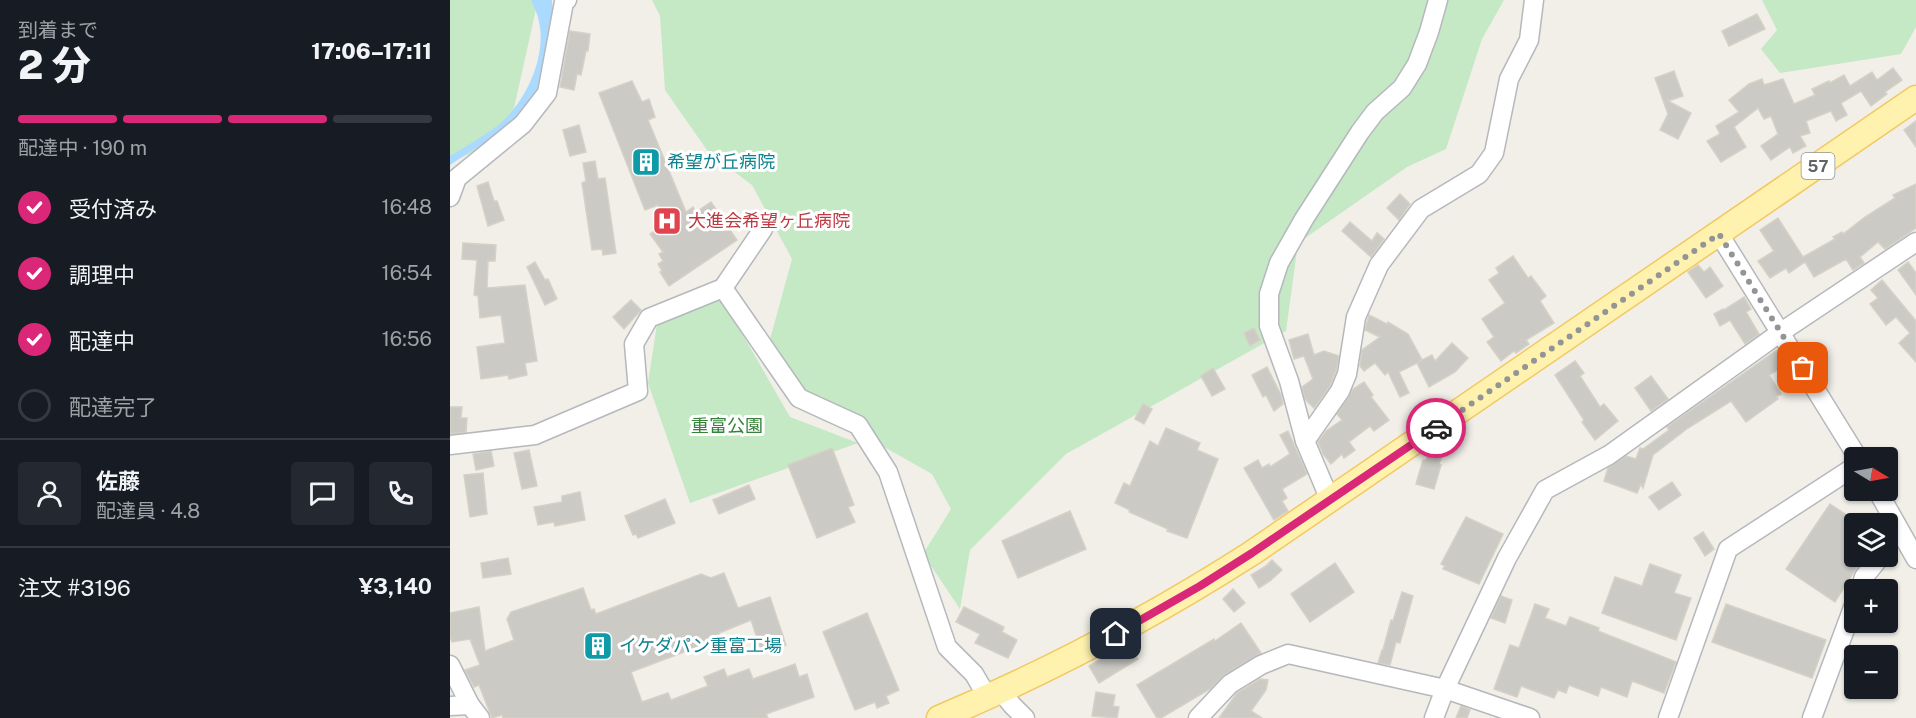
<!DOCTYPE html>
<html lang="ja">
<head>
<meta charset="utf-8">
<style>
  :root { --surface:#171b24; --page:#242831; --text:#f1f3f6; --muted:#9ea1a6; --line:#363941; --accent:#db2777 }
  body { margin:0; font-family:"Public Sans","Noto Sans JP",sans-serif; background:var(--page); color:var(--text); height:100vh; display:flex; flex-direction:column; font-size:22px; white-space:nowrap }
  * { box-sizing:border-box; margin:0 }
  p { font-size:20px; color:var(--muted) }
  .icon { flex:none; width:33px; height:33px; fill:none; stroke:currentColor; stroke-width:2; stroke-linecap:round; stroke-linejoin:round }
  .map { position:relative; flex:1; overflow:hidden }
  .drawer { display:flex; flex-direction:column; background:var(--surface); width:450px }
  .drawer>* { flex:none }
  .needle { width:39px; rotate:100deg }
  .buttons { position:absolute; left:1394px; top:447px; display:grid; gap:12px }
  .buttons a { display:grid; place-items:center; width:54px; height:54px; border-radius:6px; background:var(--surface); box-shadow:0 2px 4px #0004; font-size:30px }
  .pin { position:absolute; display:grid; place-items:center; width:51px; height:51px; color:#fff; margin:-26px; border-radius:12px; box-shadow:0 3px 9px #0006 }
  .courier { position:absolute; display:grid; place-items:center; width:60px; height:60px; margin:-30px; border:4px solid #db2777; border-radius:50%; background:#fff; color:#222; box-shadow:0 2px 8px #0007 }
  .headline em { font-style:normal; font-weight:800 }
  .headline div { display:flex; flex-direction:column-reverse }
  .headline { display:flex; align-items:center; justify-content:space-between; height:102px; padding:0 18px }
  h1 { font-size:39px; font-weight:800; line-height:45px }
  .bar { display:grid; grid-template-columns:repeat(4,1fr); gap:9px 6px; align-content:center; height:72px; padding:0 18px }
  .bar i { height:8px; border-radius:4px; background:var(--line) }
  .bar .selected { background:var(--accent) }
  .bar p { grid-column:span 4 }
  .line { display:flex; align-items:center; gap:15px; padding:0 18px; border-top:2px solid var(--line) }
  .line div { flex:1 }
  .round { display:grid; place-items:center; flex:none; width:63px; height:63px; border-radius:6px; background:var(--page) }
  ol { padding:0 18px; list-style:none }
  li { display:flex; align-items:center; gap:18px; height:66px }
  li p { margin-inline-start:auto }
  li .icon { padding:6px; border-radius:50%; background:var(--accent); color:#fff; stroke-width:4 }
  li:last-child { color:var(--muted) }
  li i { width:33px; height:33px; border:3px solid var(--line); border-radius:50% }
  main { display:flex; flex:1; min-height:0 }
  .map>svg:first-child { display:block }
</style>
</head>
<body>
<main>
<section class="drawer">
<div class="headline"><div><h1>2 分</h1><p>到着まで</p></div><em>17:06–17:11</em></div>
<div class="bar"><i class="selected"></i><i class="selected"></i><i class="selected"></i><i></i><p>配達中 · 190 m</p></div>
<ol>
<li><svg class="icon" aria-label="check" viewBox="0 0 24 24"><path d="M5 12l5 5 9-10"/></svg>受付済み<p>16:48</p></li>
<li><svg class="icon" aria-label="check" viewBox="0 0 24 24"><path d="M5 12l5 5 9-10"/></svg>調理中<p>16:54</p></li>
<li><svg class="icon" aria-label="check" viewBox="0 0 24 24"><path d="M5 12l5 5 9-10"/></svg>配達中<p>16:56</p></li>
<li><i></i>配達完了</li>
</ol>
<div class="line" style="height:108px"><a class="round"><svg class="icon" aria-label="person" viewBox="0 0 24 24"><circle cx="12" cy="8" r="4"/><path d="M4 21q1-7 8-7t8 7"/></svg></a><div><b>佐藤</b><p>配達員 · 4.8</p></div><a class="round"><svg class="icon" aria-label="chat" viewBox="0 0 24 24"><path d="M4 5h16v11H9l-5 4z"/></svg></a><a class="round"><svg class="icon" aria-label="phone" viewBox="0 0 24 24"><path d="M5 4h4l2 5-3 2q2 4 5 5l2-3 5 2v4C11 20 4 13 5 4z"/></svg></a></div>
<div class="line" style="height:78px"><div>注文 #3196</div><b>¥3,140</b></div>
</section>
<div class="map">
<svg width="1466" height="718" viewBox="0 0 1466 718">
  <rect width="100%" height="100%" fill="#f1efe8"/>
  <g fill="#c5e8c5">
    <polygon points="0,0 86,0 86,9 58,135 0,163"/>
    <polygon points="202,0 1054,0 1032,39 996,149 957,167 848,243 836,331 616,454 520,550 510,609 473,554 501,509 482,474 374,413 316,354 342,259 302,185 259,153 215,90 210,16"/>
    <polygon points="1312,0 1466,0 1466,27 1451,54 1330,73 1311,49 1327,30"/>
    <polygon points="271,297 340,417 408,443 240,503 198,383 207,324"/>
  </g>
  <path fill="#aadaff" d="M81 0H102L104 30 90 95 56 133 24 149 0 165V156C16 146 32 137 47 126 75 104 97 57 89 22 88 15 84 7 81 0Z"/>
  <g fill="#cccac5" stroke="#d6d1c6" stroke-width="1.5">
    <polygon points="1307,14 1315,29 1279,46 1272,31"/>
    <polygon points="120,31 140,34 138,51 136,51 131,75 127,74 124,90 110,87"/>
    <polygon points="1443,68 1452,80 1435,92 1437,94 1421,106 1411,91 1391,103 1397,115 1386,121 1381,111 1356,121 1360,133 1350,136 1356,146 1343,153 1340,147 1321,160 1311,146 1328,134 1321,116 1314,119 1308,108 1284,127 1296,147 1271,162 1257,141 1270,134 1266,126 1289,112 1279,100 1299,84 1312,79 1314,85 1333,79 1344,104 1365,95 1362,89 1379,81 1380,83 1394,75 1400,86 1422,72 1427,80"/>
    <polygon points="1224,71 1233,96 1218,101 1241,113 1228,139 1210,130 1218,114 1205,78"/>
    <polygon points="182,81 192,102 199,99 205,117 198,120 236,212 243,207 246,212 261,202 287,240 219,286 210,272 212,271 208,264 213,261 209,254 213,252 200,234 216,223 208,205 195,210 149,93"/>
    <polygon points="1466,121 1466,147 1454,130"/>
    <polygon points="129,125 136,152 120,156 113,130"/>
    <polygon points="145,161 148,179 155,178 166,253 153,255 152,249 142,250 132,183 136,181 133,163"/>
    <polygon points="38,182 44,201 47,201 54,220 38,226 27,186"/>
    <polygon points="1466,184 1466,228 1435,249 1428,242 1410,257 1414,263 1403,270 1396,259 1364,277 1355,262 1339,273 1336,268 1320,278 1308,261 1324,251 1310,230 1328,218 1353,257 1385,239 1383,237 1392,232 1393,234 1415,217 1445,198 1443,195"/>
    <polygon points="950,194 960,204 949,220 937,208"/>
    <polygon points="900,222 922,241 927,233 934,239 921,257 892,231"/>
    <polygon points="13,243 46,245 45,261 38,261 37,288 75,285 87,361 75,363 77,375 59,379 58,375 31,379 27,347 55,343 51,315 30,318 28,296 24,295 27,260 12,259"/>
    <polygon points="1063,256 1078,278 1081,276 1096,296 1090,301 1104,323 1076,340 1079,344 1066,353 1064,351 1051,361 1037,342 1044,337 1032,319 1055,303 1039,280 1049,273 1046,268"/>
    <polygon points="85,262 95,280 98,279 107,299 95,305 77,267"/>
    <polygon points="1458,262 1466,273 1466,295 1448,270"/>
    <polygon points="1248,265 1254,272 1260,267 1273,286 1256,298 1238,272"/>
    <polygon points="1432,280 1466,321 1466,362 1449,343 1460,333 1446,317 1436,325 1420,304 1428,298 1421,290"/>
    <polygon points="1294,297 1301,309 1296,312 1309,334 1295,344 1280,320 1270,326 1264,314 1273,309 1274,310"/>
    <polygon points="181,300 191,310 174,329 163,317"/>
    <polygon points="919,315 937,324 938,322 958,334 972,360 968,362 982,355 985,361 1002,343 1018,358 1005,372 979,387 967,363 949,372 959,393 950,397 938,372 935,375 925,363 914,371 910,366 912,350 930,337 915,330"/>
    <polygon points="804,328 810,340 800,346 794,333"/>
    <polygon points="858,334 864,355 874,351 889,356 886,371 880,386 864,408 855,399 852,387 863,379 854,356 844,359 839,340"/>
    <polygon points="1327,350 1336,365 1319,375 1331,394 1326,397 1328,399 1296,422 1281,401 1238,428 1203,455 1193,488 1191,484 1187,493 1154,481 1158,468 1176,456 1186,459 1190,448 1193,449 1219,430 1217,427"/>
    <polygon points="1125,361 1134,373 1130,376 1150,407 1154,404 1168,421 1145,440 1132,422 1134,420 1105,375"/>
    <polygon points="817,367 831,395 833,404 824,411 816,395 813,397 802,375"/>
    <polygon points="763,368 775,389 762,396 751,376"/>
    <polygon points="1201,376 1218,399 1201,411 1185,388"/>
    <polygon points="914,382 923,395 921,397 939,420 924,431 920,426 899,442 905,450 894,458 892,454 881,464 873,454 868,442 876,431 892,420 887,414 903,389"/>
    <polygon points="693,404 702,409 694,424 685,419"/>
    <polygon points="0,407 12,407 11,418 17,418 16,432 0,434"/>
    <polygon points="716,428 750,443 747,450 768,459 737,538 717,531 718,529 679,512 680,510 665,503 674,483 680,486 700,441 708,446"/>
    <polygon points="838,431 857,474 832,489 837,498 832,501 838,511 824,520 794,468 808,460 812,468 819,464 820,467 840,454 830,435"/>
    <polygon points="382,448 404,505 398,507 405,522 367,538 338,465"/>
    <polygon points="981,448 993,453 989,464 991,465 984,489 966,484 973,460 976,460"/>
    <polygon points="79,450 87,486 72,489 64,453"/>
    <polygon points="41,451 44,466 26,470 23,454"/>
    <polygon points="33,473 37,514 20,517 14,475"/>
    <polygon points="1222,482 1231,495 1209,510 1199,497"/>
    <polygon points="299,485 305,499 269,514 263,500"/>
    <polygon points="130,492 135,520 105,526 104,522 88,525 84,507 112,502 112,496"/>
    <polygon points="215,499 225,523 188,538 186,534 183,535 175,516"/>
    <polygon points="1380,504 1404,520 1404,556 1416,556 1405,570 1385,602 1336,569"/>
    <polygon points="620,511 636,549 568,578 552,541"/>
    <polygon points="1016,517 1053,534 1029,584 993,569 995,566 991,564"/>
    <polygon points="1253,532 1264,549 1255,556 1244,538"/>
    <polygon points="58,558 61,574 33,578 31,563"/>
    <polygon points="822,560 832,570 820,581 809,588 801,575 816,566"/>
    <polygon points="885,563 904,592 860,622 841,594"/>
    <polygon points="1200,564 1231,575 1224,593 1241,598 1226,640 1152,613 1165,577 1192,586"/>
    <polygon points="274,573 288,608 320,597 336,645 312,653 301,620 269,633 271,638 181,672 192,702 218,693 221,700 258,686 254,677 274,669 277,677 299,669 303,679 345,664 349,677 357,674 364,697 316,714 318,718 53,718 52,715 42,718 29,685 24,687 15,670 30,665 20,639 2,642 0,637 0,613 29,607 35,651 64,640 57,619 61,612 133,588 141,610 144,609 146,614 251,574 261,578"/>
    <polygon points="783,589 795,603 784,612 773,599"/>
    <polygon points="952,592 963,596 950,643 946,642 940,665 928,663 932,650 933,650 941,620 943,621"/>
    <polygon points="1051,596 1062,600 1055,623 1041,618"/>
    <polygon points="1085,604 1099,609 1095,618 1116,626 1120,617 1149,628 1148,631 1226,662 1214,693 1182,681 1177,697 1151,687 1148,696 1119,685 1116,693 1108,690 1104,698 1071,686 1067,697 1044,689 1060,645 1069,648"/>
    <polygon points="1276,604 1376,640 1362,678 1262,642"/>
    <polygon points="514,607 554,627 552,632 567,640 558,658 525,643 530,634 506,622"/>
    <polygon points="417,613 449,690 436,696 439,703 427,708 425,702 405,710 373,632"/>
    <polygon points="791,623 811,653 774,675 760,689 711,718 707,718 687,685 764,639 765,641"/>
    <polygon points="678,643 688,659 649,683 639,666"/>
    <polygon points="810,679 818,680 816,690 801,711 812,718 769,718 787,693"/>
    <polygon points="646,692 665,695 663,706 669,707 667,718 642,716"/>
    <polygon points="1011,706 1020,710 1017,718 1006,718"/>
  </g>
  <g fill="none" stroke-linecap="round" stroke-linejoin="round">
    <g stroke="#b5b8bc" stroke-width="21">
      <g id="minor">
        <polyline points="0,197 7,178 73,124 97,93 114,2 117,0"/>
        <polyline points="1269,234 1408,458"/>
        <polyline points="273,288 349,398 408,425 438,472 497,647 524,674 538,698"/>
        <polyline points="855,441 890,391 897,374 906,317 929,265 971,209 1029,174 1044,153 1059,79 1079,40 1084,0"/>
        <polyline points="0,445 85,435 188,391 184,344 199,318 273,288 313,229"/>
        <polyline points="1427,490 1466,559"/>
        <polyline points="880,500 855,441 839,381 819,326 819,294 829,263 854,219 910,132 925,112 952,88 967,64 979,32 988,0"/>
        <polyline points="1410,590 1414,577 1431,556"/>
        <polyline points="0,665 20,705 30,718"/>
        <polyline points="551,691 562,705 575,718"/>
        <polyline points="0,706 20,705"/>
        <polyline points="748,718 780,684 811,665 838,654 995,689 1080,718"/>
        <polyline points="984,718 995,689 1057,558 1095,490 1159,455 1331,332 1466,242"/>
        <polyline points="1218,718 1278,549 1404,467"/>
        <polyline points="1362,718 1404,605"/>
      </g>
    </g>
    <g stroke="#f2c960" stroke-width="27">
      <path id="major" d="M489 718C598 672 702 617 802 553L1466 98"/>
    </g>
    <use href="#minor" stroke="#fff" stroke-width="18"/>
    <use href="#major" stroke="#fff2af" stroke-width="24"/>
  </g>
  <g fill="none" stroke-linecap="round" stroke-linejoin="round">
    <polyline stroke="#929495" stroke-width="6" stroke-dasharray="0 10.8" points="986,428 1269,234 1353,368"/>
    <polyline stroke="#db2777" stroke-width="8" points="666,634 750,586 802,553 986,428"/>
  </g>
  <defs>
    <g id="building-square" transform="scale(1.5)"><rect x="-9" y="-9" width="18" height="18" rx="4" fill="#0f9aa8" stroke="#fff"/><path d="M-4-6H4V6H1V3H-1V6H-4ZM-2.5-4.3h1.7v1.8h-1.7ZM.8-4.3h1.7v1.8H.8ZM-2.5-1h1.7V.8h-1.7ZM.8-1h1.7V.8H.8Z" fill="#fff"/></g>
    <g id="hospital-square" transform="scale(1.5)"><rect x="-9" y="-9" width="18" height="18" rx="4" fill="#e0444e" stroke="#fff"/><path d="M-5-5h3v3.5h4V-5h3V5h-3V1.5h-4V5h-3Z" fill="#fff"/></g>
  </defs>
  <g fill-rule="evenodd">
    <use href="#building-square" x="196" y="162"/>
    <use href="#hospital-square" x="217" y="221"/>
    <use href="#building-square" x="148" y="646"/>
  </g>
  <g text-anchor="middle" stroke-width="6" stroke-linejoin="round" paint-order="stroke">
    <rect fill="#fff" stroke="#8f9295" stroke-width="1.5" x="1351.5" y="153" width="33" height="26" rx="4.5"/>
    <g font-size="16" font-weight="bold" fill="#5f6368">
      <text x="1368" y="172">57</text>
    </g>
    <g font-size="18" fill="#0d838f" stroke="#fff" text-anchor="start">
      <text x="217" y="168">希望が丘病院</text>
      <text x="169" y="652">イケダパン重富工場</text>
    </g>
    <g font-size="18" fill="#be3a42" stroke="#fff" text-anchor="start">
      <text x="238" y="227">大進会希望ヶ丘病院</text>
    </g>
    <g font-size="18" fill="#348238" stroke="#fff">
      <text x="277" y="432">重富公園</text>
    </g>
  </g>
</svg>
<div class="buttons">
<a><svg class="needle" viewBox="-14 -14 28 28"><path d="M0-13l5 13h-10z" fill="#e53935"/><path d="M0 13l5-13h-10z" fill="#9ea1a6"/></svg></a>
<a><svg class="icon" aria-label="layers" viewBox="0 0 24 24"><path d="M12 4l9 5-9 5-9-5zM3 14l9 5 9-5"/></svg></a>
<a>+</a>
<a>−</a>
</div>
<div class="pin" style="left:1353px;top:368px;background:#ea580c"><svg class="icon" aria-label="bag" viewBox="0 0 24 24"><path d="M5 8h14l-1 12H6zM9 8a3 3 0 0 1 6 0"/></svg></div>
<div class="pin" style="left:666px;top:634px;background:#1f2937"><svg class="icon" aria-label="home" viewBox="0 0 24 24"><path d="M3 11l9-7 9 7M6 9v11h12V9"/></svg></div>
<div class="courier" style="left:986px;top:428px"><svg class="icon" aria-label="car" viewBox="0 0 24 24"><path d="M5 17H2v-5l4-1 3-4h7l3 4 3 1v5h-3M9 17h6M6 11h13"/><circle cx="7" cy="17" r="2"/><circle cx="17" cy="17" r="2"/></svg></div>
</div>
</main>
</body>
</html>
